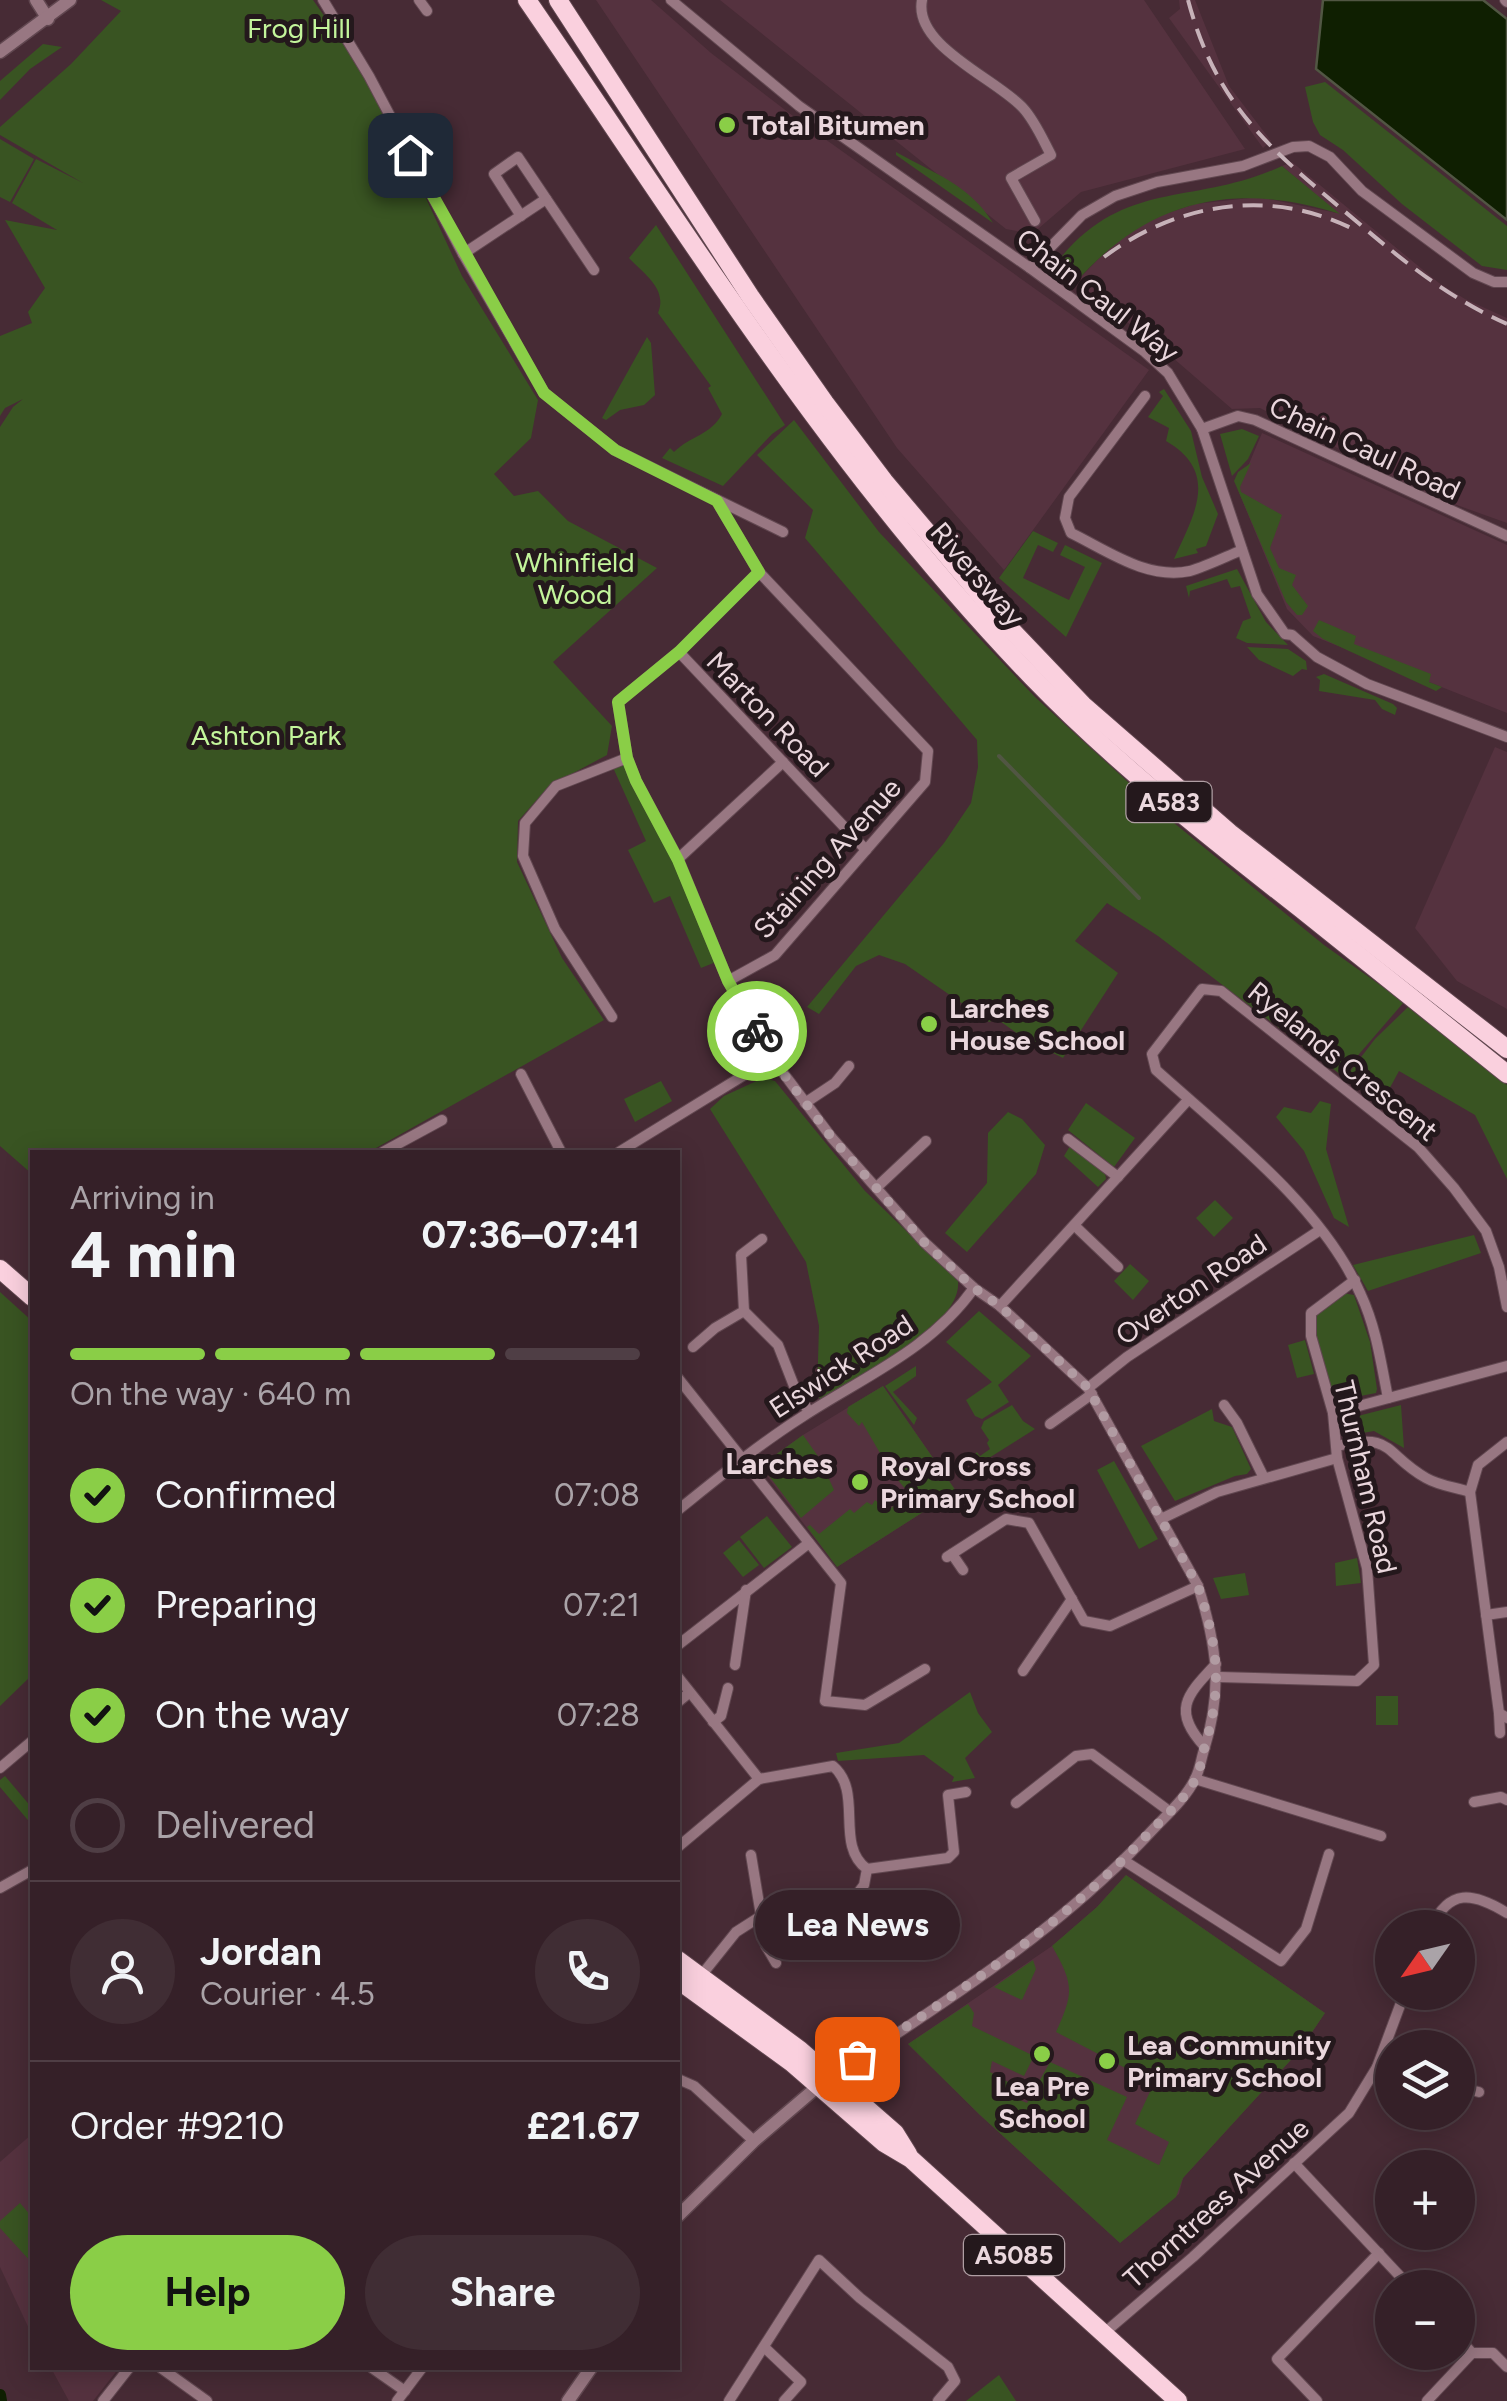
<!DOCTYPE html>
<html lang="en">
<head>
<meta charset="utf-8">
<style>
  :root { --surface:#352028; --page:#402d34; --text:#f1f3f6; --muted:#aaa3a8; --line:#4f3e45; --accent:#8ace47 }
  body { margin:0; font-family:Figtree,sans-serif; background:var(--page); color:var(--text); height:100vh; display:flex; flex-direction:column; font-size:38px; white-space:nowrap }
  * { box-sizing:border-box; margin:0 }
  p { font-size:32px; color:var(--muted) }
  .icon { flex:none; width:55px; height:55px; fill:none; stroke:currentColor; stroke-width:2; stroke-linecap:round; stroke-linejoin:round }
  .map { position:relative; flex:1; overflow:hidden }
  .details { position:absolute; left:30px; top:1150px; width:650px; height:1220px; display:flex; flex-direction:column; background:var(--surface); border-radius:0px; box-shadow:0 5px 25px #0003,0 0 0 2px var(--line) }
  .details>* { flex:none }
  .needle { width:65px; rotate:236deg }
  .fabs { position:absolute; left:1375px; top:1910px; display:grid; gap:20px }
  .fabs a { display:grid; place-items:center; width:100px; height:100px; border-radius:50%; background:var(--surface); box-shadow:0 5px 25px #0003,0 0 0 2px var(--line); font-size:50px }
  .pin { position:absolute; display:grid; place-items:center; width:85px; height:85px; color:#fff; margin:-42px; border-radius:20px; box-shadow:0 5px 15px #0006 }
  .courier { position:absolute; display:grid; place-items:center; width:100px; height:100px; margin:-50px; border:8px solid #8ace47; border-radius:50%; background:#fff; color:#222; box-shadow:0 2px 12px #0007 }
  .bubble { position:absolute; height:70px; border-radius:35px; background:var(--surface); box-shadow:0 5px 25px #0003,0 0 0 2px var(--line); font-size:32px; font-weight:700; line-height:70px; text-align:center }
  .summary em { font-style:normal; font-weight:700 }
  .summary div { display:flex; flex-direction:column-reverse }
  .summary { display:flex; align-items:center; justify-content:space-between; height:170px; padding:0 40px }
  h1 { font-size:65px; font-weight:700; line-height:75px }
  .bar { display:grid; grid-template-columns:repeat(4,1fr); gap:15px 10px; align-content:center; height:120px; padding:0 40px }
  .bar i { height:12px; border-radius:8px; background:var(--line) }
  .bar .selected { background:var(--accent) }
  .bar p { grid-column:span 4 }
  .line { display:flex; align-items:center; gap:25px; padding:0 40px; border-top:2px solid var(--line) }
  .line div { flex:1 }
  .round { display:grid; place-items:center; flex:none; width:105px; height:105px; border-radius:52px; background:var(--page) }
  ol { padding:0 40px; list-style:none }
  li { display:flex; align-items:center; gap:30px; height:110px }
  li p { margin-inline-start:auto }
  li .icon { padding:10px; border-radius:50%; background:var(--accent); color:#111; stroke-width:4 }
  li:last-child { color:var(--muted) }
  li i { width:55px; height:55px; border:5px solid var(--line); border-radius:50% }
  .button { display:flex; gap:20px; margin-top:auto; padding:20px 40px }
  .button a { flex:1; height:115px; border-radius:60px; background:var(--accent); color:#111; font-size:40px; font-weight:700; line-height:115px; text-align:center }
  .button a+a { background:var(--page); color:var(--text) }
  .map>svg:first-child { display:block }
</style>
</head>
<body>
<div class="map">
<svg width="1507" height="2401" viewBox="0 0 1507 2401">
  <rect width="100%" height="100%" fill="#472b35"/>
  <g fill="#55323f">
    <polygon points="596,0 651,0 711,53 797,119 1149,370 1004,570 897,448"/>
    <polygon points="720,0 1144,0 1245,149 1081,192 1032,234 1006,229"/>
    <polygon points="1179,0 1195,0 1229,86 1271,141 1263,148 1169,18 1180,9"/>
    <polygon points="1292,162 1439,283 1465,299 1507,318 1507,523 1429,495 1260,408 1232,409 1150,338 1084,292 1076,282 1109,248 1132,230 1162,215 1195,204 1259,197 1337,213 1282,166"/>
    <polygon points="1262,433 1507,545 1507,713 1313,636 1287,609 1238,490"/>
    <polygon points="1495,747 1507,752 1507,1009 1457,981 1415,928"/>
    <polygon points="883,1386 956,1491 837,1567 764,1472 764,1463 803,1435"/>
    <polygon points="1126,1875 1325,2013 1300,2050 1183,2178 1179,2194 1120,2243 980,2115 908,2044 1052,1946 1097,1907"/>
    <polygon points="32,2134 32,2335 0,2267 0,2162"/>
    <polygon points="51,2368 119,2368 93,2401 69,2401"/>
  </g>
  <g fill="#395422">
    <polygon points="101,0 313,0 375,88 462,276 538,400 531,438 494,474 514,496 538,491 568,521 657,568 553,662 612,726 607,755 549,786 518,821 517,862 562,958 604,1020 369,1152 32,1152 32,1174 0,1146 0,427 13,407 23,399 5,408 0,416 0,336 32,323 28,312 45,288 5,220 57,230 12,203 36,159 83,183 0,135 0,127 71,64 121,11"/>
    <polygon points="43,44 62,47 30,69 0,100 0,81"/>
    <polygon points="1325,82 1507,226 1507,270 1482,266 1402,204 1343,150 1320,135 1313,122 1305,87"/>
    <polygon points="0,139 34,159 10,202 0,197"/>
    <path d="M896 152C933 173 969 184 993 223L896 155Z"/>
    <path d="M1282 166 1340 214C1236 181 1150 198 1076 282L1054 266C1123 176 1191 208 1282 166Z"/>
    <path d="M656 225 785 425 772 434 723 486 662 458 670 448 674 452C690 436 711 435 722 414L708 388 711 386 658 313C668 289 644 274 629 258Z"/>
    <polygon points="647,337 651,343 655,395 644,405 620,410 606,420 602,418"/>
    <path d="M1164 389 1191 431 1202 477 1218 514 1206 546 1196 549 1198 553 1174 559C1193 516 1221 473 1166 441L1169 428 1148 417 1163 396 1159 392Z"/>
    <polygon points="794,420 879,532 1035,697 1163,814 1324,945 1404,1002 1341,1075 1158,936 1107,903 1075,941 1118,973 1063,1058 1025,1039 997,1019 989,1022 905,964 879,955 856,966 819,1014 807,1007 944,843 971,803 978,767 977,740 805,538 813,510 757,455"/>
    <polygon points="1242,429 1259,436 1248,459 1232,476 1220,434"/>
    <polygon points="1251,463 1240,487 1241,492 1282,515 1270,548 1279,568 1296,575 1292,585 1308,606 1302,615 1297,615 1286,602 1234,481 1238,472"/>
    <polygon points="1033,531 1058,543 1053,552 1038,545 1023,578 1069,600 1085,567 1060,555 1065,545 1102,563 1066,637 999,578"/>
    <polygon points="1237,569 1266,622 1288,645 1247,643 1236,638 1243,621 1251,618 1240,586 1231,588 1227,579 1190,591 1189,598 1186,586"/>
    <polygon points="1319,620 1356,636 1354,644 1431,674 1429,682 1442,687 1436,691 1323,639 1313,631"/>
    <polygon points="1247,647 1288,649 1306,661 1307,670 1302,669 1293,676 1259,660"/>
    <polygon points="1324,674 1393,704 1397,708 1395,715 1382,709 1375,700 1319,691 1320,680 1316,677"/>
    <polygon points="627,758 721,960 701,968 670,896 654,903 628,850 646,841 611,763"/>
    <polygon points="1408,1007 1507,1085 1507,1179 1475,1115 1399,1071 1380,1106 1345,1078 1375,1039"/>
    <path d="M763 1078 775 1081 865 1191 958 1281C963 1326 855 1380 820 1399L817 1395 819 1326 806 1262 710 1109 724 1096Z"/>
    <polygon points="661,1081 672,1101 635,1122 624,1099"/>
    <polygon points="1320,1101 1331,1104 1326,1149 1349,1227 1334,1218 1304,1151 1276,1117 1284,1107 1311,1113"/>
    <polygon points="1086,1103 1135,1138 1114,1167 1068,1130"/>
    <polygon points="1008,1112 1022,1119 1045,1145 1036,1174 967,1252 945,1233 987,1183 988,1133"/>
    <polygon points="1070,1146 1105,1173 1106,1179 1098,1187 1064,1156"/>
    <polygon points="1215,1200 1233,1218 1214,1237 1196,1218"/>
    <polygon points="1474,1235 1481,1253 1368,1291 1353,1265"/>
    <polygon points="1130,1264 1149,1281 1133,1300 1114,1281"/>
    <polygon points="0,1292 32,1321 32,1675 0,1706"/>
    <polygon points="1343,1293 1354,1295 1370,1342 1377,1389 1376,1393 1335,1401 1314,1332 1316,1312"/>
    <polygon points="979,1311 1031,1356 998,1385 1009,1402 982,1419 975,1416 966,1400 992,1382 946,1342"/>
    <polygon points="1305,1340 1314,1374 1297,1378 1288,1345"/>
    <polygon points="916,1366 916,1376 893,1392 917,1418 914,1425 885,1386"/>
    <polygon points="883,1386 956,1491 837,1567 807,1527 810,1525 819,1534 850,1509 854,1513 867,1502 872,1505 875,1500 888,1511 908,1492 891,1472 862,1422 859,1426 847,1413 848,1407"/>
    <polygon points="1012,1405 1023,1421 1035,1429 965,1473 978,1460 974,1455 977,1452 980,1456 990,1449 987,1443 989,1440 981,1428 984,1421"/>
    <polygon points="1401,1405 1404,1448 1374,1431 1352,1435 1344,1431 1346,1419"/>
    <polygon points="1212,1409 1214,1421 1232,1427 1251,1469 1247,1474 1235,1476 1175,1501 1141,1446"/>
    <polygon points="803,1435 820,1459 834,1490 801,1518 763,1468 764,1463"/>
    <polygon points="1114,1461 1158,1539 1139,1549 1097,1470"/>
    <polygon points="767,1516 792,1547 764,1568 740,1537"/>
    <polygon points="739,1540 759,1565 743,1577 723,1553"/>
    <polygon points="1357,1558 1361,1583 1336,1586 1335,1563"/>
    <polygon points="1245,1573 1249,1595 1221,1599 1213,1578"/>
    <polygon points="970,1692 978,1713 992,1732 965,1758 975,1778 952,1782 954,1777 924,1755 838,1761 836,1753 899,1743"/>
    <rect x="1376" y="1696" width="22" height="29"/>
    <polygon points="5,1776 32,1808 32,1825 0,1787 0,1780"/>
    <path d="M1126 1875 1325 2013 1300 2050 1183 2178 1176 2197 1120 2243 980 2115 908 2044 968 2004 974 2013 972 2026 1034 2056 1024 2076 992 2061 990 2072 1017 2087 1013 2097 1027 2103 1050 2062 1127 2097 1107 2140 1159 2165 1169 2142 1135 2124 1154 2083 1056 2032C1074 1992 1074 1985 1052 1946L1097 1907Z"/>
    <polygon points="1033,1960 1036,1969 1022,2000 994,1987"/>
    <polygon points="20,2203 32,2217 32,2263 0,2228 0,2221"/>
    <polygon points="999,2375 1016,2401 966,2401"/>
  </g>
  <polygon fill="#0f1f01" stroke="#515643" stroke-width="2.5" points="1323,0 1483,0 1507,19 1507,220 1316,69"/>
  <g fill="none" stroke-linecap="round" stroke-linejoin="round">
    <polyline stroke="#515643" stroke-width="4" points="999,756 1139,898"/>
    <polyline stroke="#0f1f01" stroke-width="12" points="0,2395 1,2401"/>
    <g stroke="#614750" stroke-width="12">
      <g id="minor">
        <polyline points="323,0 369,76 463,254 544,393 615,450 783,532"/>
        <polyline points="419,0 427,11"/>
        <polyline points="671,0 799,106 1030,268 1145,352 1168,373 1202,429 1257,594 1285,634 1292,635 1317,657 1367,684 1507,737"/>
        <path d="M922 0C913 46 997 79 1023 108 1035 121 1043 140 1051 155L1011 178 1035 221"/>
        <polyline points="1505,0 1507,2"/>
        <polyline points="521,216 494,174 518,157 594,270"/>
        <polyline points="463,254 546,199"/>
        <polyline points="1030,268 1082,215 1115,196 1157,182 1243,166 1293,147 1309,146 1330,157 1362,191 1473,273 1494,282 1507,282"/>
        <path d="M1145 396 1069 497 1065 518 1071 533C1108 551 1147 580 1190 571 1207 566 1225 557 1242 550"/>
        <polyline points="1202,429 1238,416 1255,420 1507,536"/>
        <path d="M717 501 759 572 679 652 618 702 627 758 636 781 678 859 728 981 772 1058 832 1138 924 1242 974 1288 1000 1306 1088 1388 1198 1586C1217 1646 1223 1689 1204 1750 1201 1759 1200 1770 1195 1779 1185 1800 1162 1819 1146 1837 1054 1934 942 2004 831 2077"/>
        <polyline points="679,652 866,850"/>
        <polyline points="678,859 783,762"/>
        <polyline points="728,981 775,955 925,782 928,751 759,572"/>
        <polyline points="612,1017 555,929 523,856 525,823 556,786 627,758"/>
        <polyline points="521,1074 561,1152"/>
        <polyline points="805,1103 835,1083 849,1066"/>
        <polyline points="1068,1139 1118,1177"/>
        <polyline points="383,1152 442,1120"/>
        <polyline points="619,1152 772,1058"/>
        <polyline points="878,1186 926,1141"/>
        <polyline points="1075,1226 1118,1267"/>
        <polyline points="1000,1306 1188,1100"/>
        <polyline points="744,1311 778,1345 794,1386 809,1412"/>
        <polyline points="693,1347 715,1328 744,1311 741,1255 762,1239"/>
        <polyline points="678,1378 841,1583 825,1701 865,1705 925,1669"/>
        <polyline points="1088,1388 1127,1357 1320,1230"/>
        <path d="M1388 1398C1381 1363 1376 1327 1361 1295 1323 1207 1226 1133 1156 1070L1152 1054 1202 989 1221 991 1418 1147 1454 1188 1486 1231 1499 1267 1507 1307"/>
        <polyline points="1224,1405 1237,1423 1263,1476"/>
        <polyline points="1333,1413 1507,1366"/>
        <polyline points="1050,1424 1092,1394"/>
        <path d="M1337 1446C1394 1432 1384 1454 1426 1478 1440 1486 1455 1487 1470 1492L1478 1465 1507 1442"/>
        <polyline points="1470,1492 1499,1713 1507,1718"/>
        <path d="M678 1510C718 1478 758 1445 802 1417 863 1377 930 1350 974 1288"/>
        <polyline points="1161,1519 1217,1492 1337,1458"/>
        <polyline points="952,1554 963,1570"/>
        <polyline points="947,1557 1006,1519 1029,1523 1084,1621 1110,1626 1198,1586"/>
        <polyline points="1486,1615 1507,1612"/>
        <polyline points="678,1645 809,1543"/>
        <polyline points="735,1665 746,1590"/>
        <polyline points="1023,1671 1072,1599"/>
        <polyline points="678,1677 759,1779"/>
        <polyline points="1219,1677 1357,1681 1374,1665 1367,1568 1337,1458 1333,1413 1311,1336 1311,1313 1355,1280"/>
        <polyline points="678,1702 689,1693"/>
        <polyline points="1499,1713 1500,1733"/>
        <polyline points="713,1722 721,1716 728,1688"/>
        <path d="M1205 1747C1171 1710 1187 1695 1216 1664"/>
        <polyline points="0,1768 32,1741"/>
        <polyline points="1195,1779 1381,1836"/>
        <polyline points="1474,1802 1501,1797 1507,1800"/>
        <polyline points="1016,1803 1076,1756 1092,1754 1169,1811"/>
        <path d="M678 1847 759 1779 833 1766C864 1792 834 1845 867 1869L864 1885 837 1921 872 1949"/>
        <polyline points="751,1855 766,1946 776,1963"/>
        <polyline points="1123,1860 1281,1961 1306,1929 1329,1854"/>
        <polyline points="867,1869 948,1858 954,1852 948,1795 966,1792"/>
        <polyline points="0,1888 32,1870"/>
        <path d="M1431 1928C1449 1888 1473 1892 1507 1913"/>
        <polyline points="700,1977 736,1932 761,1916"/>
        <polyline points="1377,2067 1392,2071"/>
        <polyline points="678,2079 694,2086 754,2141"/>
        <polyline points="1458,2087 1479,2092"/>
        <polyline points="1294,2163 1411,2288"/>
        <polyline points="1103,2334 1193,2257 1349,2113 1377,2067 1405,1992"/>
        <polyline points="1458,2337 1472,2353"/>
        <polyline points="764,2347 801,2382 784,2401"/>
        <polyline points="1472,2353 1493,2353 1507,2367"/>
        <polyline points="161,2368 207,2401"/>
        <polyline points="372,2368 405,2391"/>
        <polyline points="103,2401 129,2368"/>
        <polyline points="397,2401 422,2368"/>
        <polyline points="729,2401 819,2260 860,2298 948,2367 955,2381 938,2401"/>
        <polyline points="1317,2401 1277,2359 1379,2253"/>
        <polyline points="1427,2401 1472,2353"/>
      </g>
    </g>
    <g stroke="#614750" stroke-width="15">
      <g id="tertiary">
        <polyline points="36,0 48,19"/>
        <polyline points="0,52 70,0"/>
        <polyline points="678,2216 754,2141 823,2082"/>
        <polyline points="568,2401 591,2368"/>
      </g>
    </g>
    <g stroke="#614750" stroke-width="20">
      <g id="trunk">
        <path d="M527 0C686 231 836 474 1032 677 1114 762 1208 836 1301 909 1370 964 1438 1019 1507 1074"/>
        <polyline points="558,0 750,296 825,403 884,481 998,616 1083,705 1230,833 1507,1049"/>
        <polyline points="0,1269 32,1297"/>
        <polyline points="678,1960 800,2050 895,2133 908,2154"/>
        <polyline points="678,1980 792,2063 884,2143 911,2159 1178,2401"/>
      </g>
    </g>
    <use href="#minor" stroke="#987782" stroke-width="10"/>
    <use href="#tertiary" stroke="#987782" stroke-width="12"/>
    <use href="#trunk" stroke="#fad0de" stroke-width="18"/>
    <g stroke="#c7b2b9" stroke-width="4" stroke-dasharray="20 10" stroke-linecap="butt">
      <path d="M1188 0C1217 109 1274 152 1356 221 1404 262 1449 298 1507 324"/>
      <path d="M1104 257C1178 202 1273 187 1357 231"/>
    </g>
  </g>
  <g fill="none" stroke-linecap="round" stroke-linejoin="round">
    <path stroke="#b19ba2" stroke-width="10" stroke-dasharray="0 18" d="M757 1031 779 1068 832 1138 924 1242 974 1288 1000 1306 1088 1388 1198 1586C1218 1646 1223 1688 1204 1749 1202 1758 1200 1770 1196 1778 1185 1800 1162 1819 1146 1836 1062 1926 959 1992 857 2059"/>
    <polyline stroke="#8ace47" stroke-width="12" points="410,155 544,393 615,450 717,501 759,572 679,652 618,702 627,758 636,781 678,860 728,981 757,1031"/>
  </g>
  <g fill="#8ace47" stroke="#24181c" stroke-width="4">
    <circle cx="727" cy="125" r="10"/>
    <circle cx="929" cy="1024" r="10"/>
    <circle cx="860" cy="1482" r="10"/>
    <circle cx="1042" cy="2054" r="10"/>
    <circle cx="1107" cy="2061" r="10"/>
  </g>
  <g text-anchor="middle" stroke-width="10" stroke-linejoin="round" paint-order="stroke">
    <g fill="#24181c" stroke="#af9ea3" stroke-width="2.5">
      <rect x="1126.5" y="782" width="85" height="40" rx="8"/>
      <rect x="964" y="2235" width="100" height="40" rx="8"/>
    </g>
    <g font-size="25" font-weight="bold" fill="#ead7dd">
      <text x="1169" y="811">A583</text>
      <text x="1014" y="2264">A5085</text>
    </g>
    <g font-size="28" fill="#c3f59b" stroke="#24181c">
      <text x="299" y="38">Frog Hill</text>
      <text x="575" y="572">Whinfield<tspan x="575" dy="32">Wood</tspan></text>
      <text x="266" y="745">Ashton Park</text>
    </g>
    <g font-size="28" font-weight="bold" fill="#ead7dd" stroke="#24181c" text-anchor="start">
      <text x="747" y="135">Total Bitumen</text>
      <text x="949" y="1018">Larches<tspan x="949" dy="32">House School</tspan></text>
      <text x="880" y="1476">Royal Cross<tspan x="880" dy="32">Primary School</tspan></text>
      <text x="1127" y="2055">Lea Community<tspan x="1127" dy="32">Primary School</tspan></text>
      <text x="1042" y="2096" text-anchor="middle">Lea Pre<tspan x="1042" dy="32">School</tspan></text>
    </g>
    <g font-size="28" fill="#ead7dd" stroke="#24181c">
      <text transform="translate(1098 295) rotate(38)" y="10">Chain Caul Way</text>
      <text transform="translate(1365 448) rotate(25)" y="10">Chain Caul Road</text>
      <text transform="translate(978 574) rotate(49)" y="10">Riversway</text>
      <text transform="translate(768 714) rotate(46)" y="10">Marton Road</text>
      <text transform="translate(827 858) rotate(-48)" y="10">Staining Avenue</text>
      <text transform="translate(1343 1061) rotate(39)" y="10">Ryelands Crescent</text>
      <text transform="translate(1191 1289) rotate(-34)" y="10">Overton Road</text>
      <text transform="translate(841 1366) rotate(-33)" y="10">Elswick Road</text>
      <text transform="translate(1366 1477) rotate(77)" y="10">Thurnham Road</text>
      <text transform="translate(1216 2203) rotate(-42)" y="10">Thorntrees Avenue</text>
    </g>
    <g font-size="30" font-weight="bold" fill="#ead7dd" stroke="#24181c">
      <text x="779" y="1474">Larches</text>
    </g>
  </g>
</svg>
<div class="fabs">
<a><svg class="needle" viewBox="-14 -14 28 28"><path d="M0-13l5 13h-10z" fill="#e53935"/><path d="M0 13l5-13h-10z" fill="#aaa3a8"/></svg></a>
<a><svg class="icon" aria-label="layers" viewBox="0 0 24 24"><path d="M12 4l9 5-9 5-9-5zM3 14l9 5 9-5"/></svg></a>
<a>+</a>
<a>−</a>
</div>
<div class="pin" style="left:857px;top:2059px;background:#ea580c"><svg class="icon" aria-label="bag" viewBox="0 0 24 24"><path d="M5 8h14l-1 12H6zM9 8a3 3 0 0 1 6 0"/></svg></div>
<div class="pin" style="left:410px;top:155px;background:#1f2937"><svg class="icon" aria-label="home" viewBox="0 0 24 24"><path d="M3 11l9-7 9 7M6 9v11h12V9"/></svg></div>
<div class="courier" style="left:757px;top:1031px"><svg class="icon" aria-label="bike" viewBox="0 0 24 24"><circle cx="6" cy="16" r="4"/><circle cx="18" cy="16" r="4"/><path d="M6 16l4-8h5l3 8M10 8l3 8H6M13 5h3"/></svg></div>
<div class="bubble" style="left:755px;top:1890px;width:205px">Lea News</div>
<section class="details">
<div class="summary"><div><h1>4 min</h1><p>Arriving in</p></div><em>07:36–07:41</em></div>
<div class="bar"><i class="selected"></i><i class="selected"></i><i class="selected"></i><i></i><p>On the way · 640 m</p></div>
<ol>
<li><svg class="icon" aria-label="check" viewBox="0 0 24 24"><path d="M5 12l5 5 9-10"/></svg>Confirmed<p>07:08</p></li>
<li><svg class="icon" aria-label="check" viewBox="0 0 24 24"><path d="M5 12l5 5 9-10"/></svg>Preparing<p>07:21</p></li>
<li><svg class="icon" aria-label="check" viewBox="0 0 24 24"><path d="M5 12l5 5 9-10"/></svg>On the way<p>07:28</p></li>
<li><i></i>Delivered</li>
</ol>
<div class="line" style="height:180px"><a class="round"><svg class="icon" aria-label="person" viewBox="0 0 24 24"><circle cx="12" cy="8" r="4"/><path d="M4 21q1-7 8-7t8 7"/></svg></a><div><b>Jordan</b><p>Courier · 4.5</p></div><a class="round"><svg class="icon" aria-label="phone" viewBox="0 0 24 24"><path d="M5 4h4l2 5-3 2q2 4 5 5l2-3 5 2v4C11 20 4 13 5 4z"/></svg></a></div>
<div class="line" style="height:130px"><div>Order #9210</div><b>£21.67</b></div>
<div class="button"><a>Help</a><a>Share</a></div>
</section>
</div>
</body>
</html>
